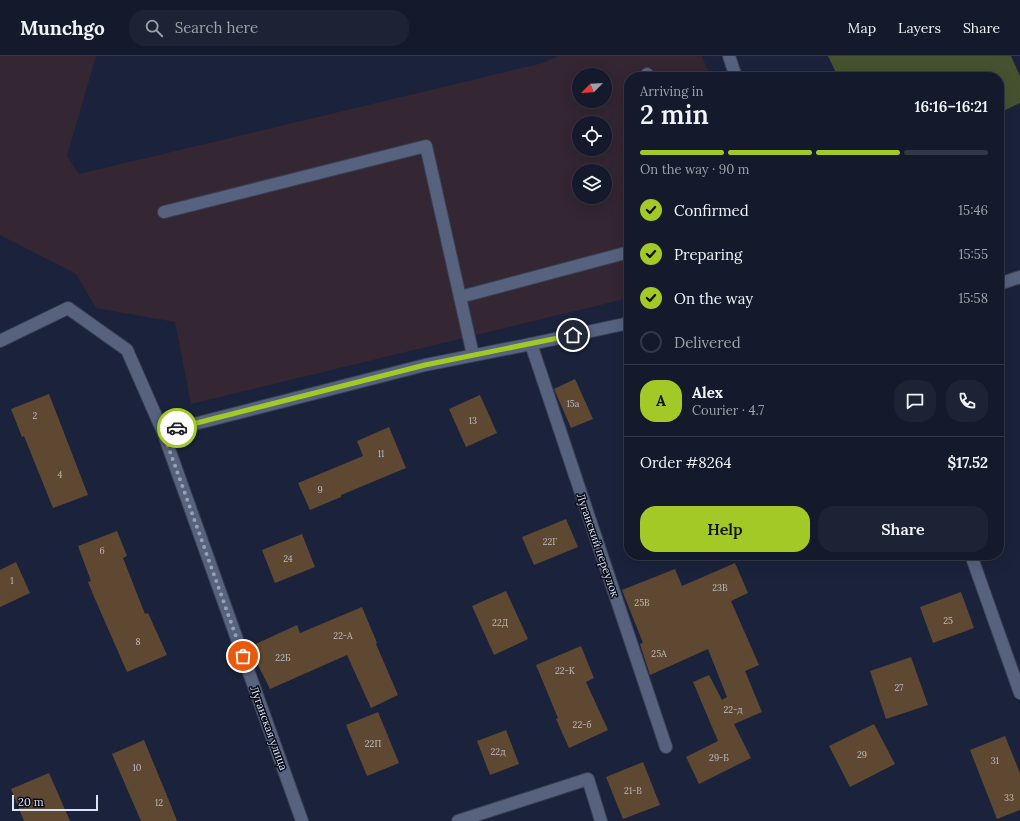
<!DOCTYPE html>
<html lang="en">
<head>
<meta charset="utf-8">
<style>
  :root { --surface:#141a2c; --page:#1d2334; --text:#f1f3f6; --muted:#9da1a9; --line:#333848; --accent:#a3c927 }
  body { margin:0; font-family:Lora,serif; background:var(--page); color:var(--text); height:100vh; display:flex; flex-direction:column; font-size:15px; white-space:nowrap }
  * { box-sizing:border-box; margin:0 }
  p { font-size:13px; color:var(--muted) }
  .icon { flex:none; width:22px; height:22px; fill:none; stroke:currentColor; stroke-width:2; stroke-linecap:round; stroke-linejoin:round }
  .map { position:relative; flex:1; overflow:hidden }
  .side { position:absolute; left:624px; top:16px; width:380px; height:488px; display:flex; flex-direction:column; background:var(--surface); border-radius:16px; box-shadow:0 4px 16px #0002,0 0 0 1px var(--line) }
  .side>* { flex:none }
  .needle { width:26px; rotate:246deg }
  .tools { position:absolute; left:572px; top:12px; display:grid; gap:8px }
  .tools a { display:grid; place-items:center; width:40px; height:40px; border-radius:50%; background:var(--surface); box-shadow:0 4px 16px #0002,0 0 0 1px var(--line); font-size:20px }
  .scale { position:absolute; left:12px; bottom:10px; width:86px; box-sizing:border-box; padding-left:4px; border:2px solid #dce3f4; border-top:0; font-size:11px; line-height:14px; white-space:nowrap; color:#dce3f4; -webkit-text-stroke:3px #090d18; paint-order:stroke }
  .pin { position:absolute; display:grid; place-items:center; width:34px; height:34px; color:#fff; margin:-17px; border:2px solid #fff; border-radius:50%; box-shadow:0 1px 4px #0007 }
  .courier { position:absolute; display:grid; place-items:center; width:40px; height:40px; margin:-20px; border:3px solid #a3c927; border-radius:50%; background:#fff; color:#222; box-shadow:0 1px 5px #0007 }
  .overview em { font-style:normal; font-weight:600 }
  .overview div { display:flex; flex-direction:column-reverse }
  .overview { display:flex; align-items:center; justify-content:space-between; height:68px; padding:0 16px }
  h1 { font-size:26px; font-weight:600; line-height:30px }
  .bar { display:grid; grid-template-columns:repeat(4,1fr); gap:6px 4px; align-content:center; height:48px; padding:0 16px }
  .bar i { height:5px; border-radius:3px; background:var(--line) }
  .bar .active { background:var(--accent) }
  .bar p { grid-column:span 4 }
  .line { display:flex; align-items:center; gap:10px; padding:0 16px; border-top:1px solid var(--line) }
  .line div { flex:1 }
  .round { display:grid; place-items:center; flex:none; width:42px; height:42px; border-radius:16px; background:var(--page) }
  ol { padding:0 16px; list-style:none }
  li { display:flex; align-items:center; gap:12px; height:44px }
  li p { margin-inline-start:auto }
  li .icon { padding:4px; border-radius:50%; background:var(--accent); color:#111; stroke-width:4 }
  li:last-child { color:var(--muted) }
  li i { width:22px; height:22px; border:2px solid var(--line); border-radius:50% }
  .cta { display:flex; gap:8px; margin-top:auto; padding:8px 16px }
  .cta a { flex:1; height:46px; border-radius:16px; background:var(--accent); color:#111; font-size:16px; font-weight:600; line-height:46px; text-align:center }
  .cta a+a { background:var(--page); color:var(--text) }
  header { display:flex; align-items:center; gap:24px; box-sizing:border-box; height:56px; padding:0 20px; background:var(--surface); border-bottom:1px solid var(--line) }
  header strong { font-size:19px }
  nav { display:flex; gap:22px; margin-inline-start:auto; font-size:14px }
  .search { width:280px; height:36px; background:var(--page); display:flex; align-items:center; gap:10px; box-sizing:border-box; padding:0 14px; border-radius:16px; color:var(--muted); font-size:15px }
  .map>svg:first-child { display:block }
</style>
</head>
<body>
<header>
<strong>Munchgo</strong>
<div class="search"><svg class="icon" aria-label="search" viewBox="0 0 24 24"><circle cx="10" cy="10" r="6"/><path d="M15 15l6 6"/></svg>Search here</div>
<nav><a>Map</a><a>Layers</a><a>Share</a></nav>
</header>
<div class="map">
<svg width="1020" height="765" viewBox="0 0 1020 765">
  <rect width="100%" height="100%" fill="#1a233b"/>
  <path fill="#342632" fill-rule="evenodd" d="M0 0H96L67 100 79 118 543 7 558 0H702L710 21H629V242L191 348 175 266 96 252 76 218 0 179ZM579 19H605V45H579ZM579 67H605V93H579ZM579 115H605V141H579Z"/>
  <polygon fill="#46522f" points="828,0 1011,0 1020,20 1020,47 999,57 999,21 838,21"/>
  <g fill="#5f4831">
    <polygon points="575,323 593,363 571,372 554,333"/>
    <polygon points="49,338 88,439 53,452 24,380 22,381 11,353"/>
    <polygon points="480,339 497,377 466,391 449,353"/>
    <polygon points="389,371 406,412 341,439 341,441 310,454 298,427 363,400 357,385"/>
    <polygon points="566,463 578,491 534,509 522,481"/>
    <polygon points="117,475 127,500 123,502 145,558 148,557 167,599 127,616 95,543 88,526 91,525 78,490"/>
    <polygon points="302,478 315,511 275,527 262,494"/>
    <polygon points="16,506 30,537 0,551 0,514"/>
    <polygon points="735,507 748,537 731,545 759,609 745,615 762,656 734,668 751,702 699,728 686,701 718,685 693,626 709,619 722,644 727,641 708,593 650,619 640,588 643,587 622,534 675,513 682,530"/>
    <polygon points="506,535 528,583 494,599 472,550"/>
    <polygon points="961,536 974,572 933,587 920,551"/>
    <polygon points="362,551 377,587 376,588 398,639 371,652 347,599 270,633 249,591 297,569 300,577"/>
    <polygon points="581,590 594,622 586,626 608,674 569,692 556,663 558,662 536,609"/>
    <polygon points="911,601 928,649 886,663 870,615"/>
    <polygon points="378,656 399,707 367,720 346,669"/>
    <polygon points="874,668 895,708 850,731 829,690"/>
    <polygon points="506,674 519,708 490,719 477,685"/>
    <polygon points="1005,680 1020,717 1020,754 997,763 970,694"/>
    <polygon points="144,684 170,747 177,765 141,765 112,698"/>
    <polygon points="643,706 660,749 623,763 606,721"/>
    <polygon points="49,717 70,765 24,765 11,733"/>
  </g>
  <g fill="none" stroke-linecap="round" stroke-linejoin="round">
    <g stroke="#393f54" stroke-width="14">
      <g id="street">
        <polyline points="729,0 736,21"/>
        <polyline points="647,18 649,21"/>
        <polyline points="164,156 426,90 473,299"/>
        <polyline points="999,228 1020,221"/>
        <polyline points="460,241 629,196"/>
        <polyline points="0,285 68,252 127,294 163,376 302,765"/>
        <polyline points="531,288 666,691"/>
        <polyline points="163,376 425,309 531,288 629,267"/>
        <polyline points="971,499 1020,637"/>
        <polyline points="458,765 588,723 601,765"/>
      </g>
    </g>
    <use href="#street" stroke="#56627e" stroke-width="12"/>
  </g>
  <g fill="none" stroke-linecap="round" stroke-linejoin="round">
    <polyline stroke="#98a0b3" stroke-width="4" stroke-dasharray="0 7.2" points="177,372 163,376 243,600"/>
    <polyline stroke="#a3c927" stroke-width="5" points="177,372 425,309 573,279"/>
  </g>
  <g text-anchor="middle" stroke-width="3" stroke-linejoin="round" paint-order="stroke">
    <g font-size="9" fill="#bdbcc3">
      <text x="573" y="351">15a</text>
      <text x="35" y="363">2</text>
      <text x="473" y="368">13</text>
      <text x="381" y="401">11</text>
      <text x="60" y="422">4</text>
      <text x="320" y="437">9</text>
      <text x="550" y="489">22Г</text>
      <text x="102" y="498">6</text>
      <text x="288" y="506">24</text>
      <text x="12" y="528">1</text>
      <text x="720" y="535">23В</text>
      <text x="642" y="550">25В</text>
      <text x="948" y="568">25</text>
      <text x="500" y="570">22Д</text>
      <text x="343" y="583">22-А</text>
      <text x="138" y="589">8</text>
      <text x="659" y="601">25А</text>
      <text x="283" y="605">22Б</text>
      <text x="565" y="618">22-К</text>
      <text x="899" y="635">27</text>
      <text x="733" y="657">22-д</text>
      <text x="582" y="672">22-б</text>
      <text x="373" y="691">22П</text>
      <text x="498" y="699">22д</text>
      <text x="862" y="702">29</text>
      <text x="719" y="705">29-Б</text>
      <text x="995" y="708">31</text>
      <text x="137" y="715">10</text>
      <text x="633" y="738">21-В</text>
      <text x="1009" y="745">33</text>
      <text x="159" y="750">12</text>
    </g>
    <g font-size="11" fill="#dce3f4" stroke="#090d18">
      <text transform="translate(598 489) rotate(71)" y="4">Луганский переулок</text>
      <text transform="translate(269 672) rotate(70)" y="4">Луганская улица</text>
    </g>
  </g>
</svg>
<div class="tools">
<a><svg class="needle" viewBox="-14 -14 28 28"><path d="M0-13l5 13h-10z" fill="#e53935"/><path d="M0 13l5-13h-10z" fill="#9da1a9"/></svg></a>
<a><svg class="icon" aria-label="locate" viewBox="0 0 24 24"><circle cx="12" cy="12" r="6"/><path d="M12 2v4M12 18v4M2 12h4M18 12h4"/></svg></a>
<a><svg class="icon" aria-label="layers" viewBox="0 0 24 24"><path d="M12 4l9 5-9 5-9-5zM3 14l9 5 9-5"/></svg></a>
</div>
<div class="scale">20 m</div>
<div class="pin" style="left:243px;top:600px;background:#ea580c"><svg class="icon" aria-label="bag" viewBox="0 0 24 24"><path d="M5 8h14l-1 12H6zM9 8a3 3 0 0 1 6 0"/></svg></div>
<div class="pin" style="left:573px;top:279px;background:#1f2937"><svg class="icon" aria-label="home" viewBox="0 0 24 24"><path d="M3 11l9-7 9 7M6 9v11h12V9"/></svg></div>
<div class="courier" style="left:177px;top:372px"><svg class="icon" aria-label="car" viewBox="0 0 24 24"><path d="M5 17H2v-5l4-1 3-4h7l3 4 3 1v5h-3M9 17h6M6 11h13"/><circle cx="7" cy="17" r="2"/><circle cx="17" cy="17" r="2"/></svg></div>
<section class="side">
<div class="overview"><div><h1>2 min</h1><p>Arriving in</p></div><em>16:16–16:21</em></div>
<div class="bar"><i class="active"></i><i class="active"></i><i class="active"></i><i></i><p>On the way · 90 m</p></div>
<ol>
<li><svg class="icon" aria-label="check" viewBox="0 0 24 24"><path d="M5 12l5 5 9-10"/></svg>Confirmed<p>15:46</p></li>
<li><svg class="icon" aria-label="check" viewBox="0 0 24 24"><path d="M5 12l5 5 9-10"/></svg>Preparing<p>15:55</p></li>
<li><svg class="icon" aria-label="check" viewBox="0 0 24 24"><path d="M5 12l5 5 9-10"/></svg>On the way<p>15:58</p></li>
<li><i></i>Delivered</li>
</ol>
<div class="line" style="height:72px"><b class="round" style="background:var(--accent);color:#111">A</b><div><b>Alex</b><p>Courier · 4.7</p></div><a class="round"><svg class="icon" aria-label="chat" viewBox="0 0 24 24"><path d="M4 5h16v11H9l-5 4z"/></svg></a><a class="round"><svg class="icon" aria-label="phone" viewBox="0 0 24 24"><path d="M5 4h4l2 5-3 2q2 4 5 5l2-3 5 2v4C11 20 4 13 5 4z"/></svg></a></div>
<div class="line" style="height:52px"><div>Order #8264</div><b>$17.52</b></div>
<div class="cta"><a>Help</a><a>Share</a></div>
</section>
</div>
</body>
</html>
